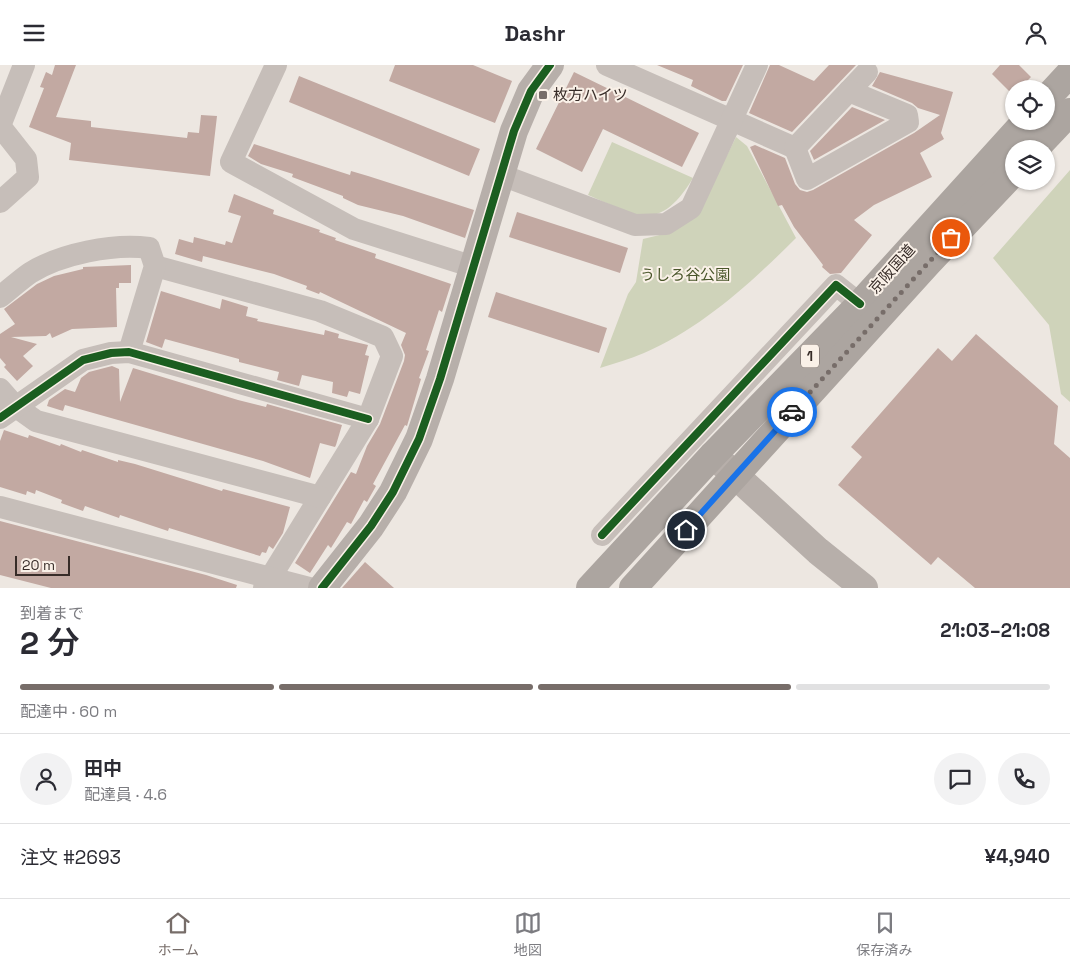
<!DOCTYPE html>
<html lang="ja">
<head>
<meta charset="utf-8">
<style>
  :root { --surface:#fff; --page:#f2f2f3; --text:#2b2b33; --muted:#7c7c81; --line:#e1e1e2; --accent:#776d69 }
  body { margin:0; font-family:"Space Grotesk","Noto Sans JP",sans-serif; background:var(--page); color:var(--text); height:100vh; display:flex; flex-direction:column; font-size:19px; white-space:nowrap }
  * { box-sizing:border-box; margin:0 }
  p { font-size:16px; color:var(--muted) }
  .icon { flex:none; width:28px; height:28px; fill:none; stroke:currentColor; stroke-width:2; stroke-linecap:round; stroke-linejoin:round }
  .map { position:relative; height:523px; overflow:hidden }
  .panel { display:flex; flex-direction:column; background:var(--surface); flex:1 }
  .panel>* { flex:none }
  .tools { position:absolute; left:1005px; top:15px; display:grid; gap:10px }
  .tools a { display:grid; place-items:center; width:50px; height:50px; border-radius:50%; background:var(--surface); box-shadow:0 1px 4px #0004; font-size:25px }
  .scale { position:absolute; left:15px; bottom:12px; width:55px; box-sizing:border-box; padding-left:5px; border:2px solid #372c28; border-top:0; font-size:14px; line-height:18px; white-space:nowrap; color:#372c28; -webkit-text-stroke:4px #faf1e8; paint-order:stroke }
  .pin { position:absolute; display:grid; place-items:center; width:42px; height:42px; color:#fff; margin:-21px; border:2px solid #fff; border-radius:50%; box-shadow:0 1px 5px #0007 }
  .courier { position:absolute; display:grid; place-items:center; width:50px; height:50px; margin:-25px; border:4px solid #1a73e8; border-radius:50%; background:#fff; color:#222; box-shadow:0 1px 6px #0007 }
  .overview em { font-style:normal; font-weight:600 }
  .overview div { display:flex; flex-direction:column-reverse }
  .overview { display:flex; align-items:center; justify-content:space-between; height:85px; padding:0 20px }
  h1 { font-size:32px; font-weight:600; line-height:38px }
  .bar { display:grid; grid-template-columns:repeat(4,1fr); gap:8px 5px; align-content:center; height:60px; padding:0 20px }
  .bar i { height:6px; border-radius:4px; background:var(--line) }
  .bar .selected { background:var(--accent) }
  .bar p { grid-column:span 4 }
  .line { display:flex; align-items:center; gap:12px; padding:0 20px; border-top:1px solid var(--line) }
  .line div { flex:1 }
  .round { display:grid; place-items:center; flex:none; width:52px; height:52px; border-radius:26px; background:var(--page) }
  header { display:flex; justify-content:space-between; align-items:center; height:65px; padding:0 20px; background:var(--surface); font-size:22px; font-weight:600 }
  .tabs { display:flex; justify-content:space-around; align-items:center; height:70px; border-top:1px solid var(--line); background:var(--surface); font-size:14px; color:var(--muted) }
  .tabs a { display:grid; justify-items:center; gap:2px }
  .tabs .selected { color:var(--accent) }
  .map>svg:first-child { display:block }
</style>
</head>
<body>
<header><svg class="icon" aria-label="menu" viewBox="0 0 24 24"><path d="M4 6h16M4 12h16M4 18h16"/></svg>Dashr<svg class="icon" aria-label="person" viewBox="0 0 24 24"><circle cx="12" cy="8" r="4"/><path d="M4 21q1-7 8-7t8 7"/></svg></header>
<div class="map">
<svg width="1070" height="523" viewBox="0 0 1070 523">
  <rect width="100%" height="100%" fill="#ede7e1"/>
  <g fill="#cfd3ba">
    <path d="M736 72 747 81 796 173C752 217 702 263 644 288 630 294 615 298 600 303L628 229 636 217 643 174 668 168 698 148Z"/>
    <path d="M612 77 693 113C682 131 667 152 643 151 631 150 600 135 588 130Z"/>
    <polygon points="1070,105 1070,337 1061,329 1049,260 993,193"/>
  </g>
  <g fill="#c2a9a2">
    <polygon points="55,0 76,0 56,52 91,56 91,62 187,73 188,67 199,68 201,50 217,51 210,111 69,95 71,78 29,62 44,23 40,22 46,7 52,10"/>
    <polygon points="395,0 473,0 512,16 495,58 389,16"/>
    <polygon points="657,0 743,0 726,36 722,36 691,21 693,15"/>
    <polygon points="770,0 779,0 814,16 829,0 856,0 792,67 749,48"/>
    <polygon points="1000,0 1019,0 1031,12 1019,24 1014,24 1013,30 992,9"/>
    <polygon points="574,7 699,68 682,102 603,64 582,107 536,84"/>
    <polygon points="880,7 953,27 941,68 944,74 920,88 932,112 874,140 854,155 872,170 841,208 830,209 822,202 823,200 794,162 782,140 778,141 750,82 755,80 785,93 795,119 800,125 807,127 813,125 914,68 940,50 918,43 912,38 872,21"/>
    <polygon points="299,11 480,84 469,111 289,37"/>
    <polygon points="852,42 885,55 814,95 810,86"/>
    <polygon points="254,79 350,110 351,106 368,111 474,145 465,173 403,151 358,140 343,133 343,131 292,112 293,109 261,99 248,91"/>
    <polygon points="234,129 274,145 273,149 320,165 319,167 336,173 335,175 376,189 375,193 451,219 442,247 439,245 426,285 429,286 419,313 421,314 407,361 405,360 373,419 376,421 367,437 364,435 351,459 347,457 331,483 328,480 310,508 295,498 351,407 356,409 367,381 380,359 404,296 405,290 401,280 406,268 320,227 319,229 306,224 307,221 274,209 203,191 202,197 175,189 179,174 193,178 194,172 225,180 226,176 232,178 241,151 228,147"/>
    <polygon points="517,147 628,183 620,208 509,172"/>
    <polygon points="131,200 131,218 119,218 119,223 116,223 117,262 72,264 52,273 50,268 46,271 11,272 37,279 23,291 33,301 17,316 4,302 6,300 0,293 0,269 15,259 4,244 37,219 54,211 83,204 83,202"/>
    <polygon points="161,226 220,244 222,234 248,242 246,251 258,254 257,256 324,270 325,265 339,269 338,273 368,280 365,290 369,291 360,329 349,326 347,332 332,328 333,317 302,310 299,321 277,315 279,307 239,297 239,294 165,274 162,283 146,277"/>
    <polygon points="496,227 607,263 599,288 488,252"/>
    <polygon points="976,269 1058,341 1054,379 1070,393 1070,523 975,523 938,492 931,500 838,420 862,392 851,382 938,283 952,296"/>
    <polygon points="112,301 119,304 120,337 133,303 238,335 266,342 267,339 342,360 336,380 335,382 320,378 310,413 263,396 65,340 63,346 47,341 49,335 65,324 75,327 81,313 89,307"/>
    <polygon points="4,365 28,373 29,370 60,381 61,379 81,387 82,385 118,397 118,395 135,399 222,426 223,424 290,442 283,468 273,484 269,481 266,488 262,487 260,491 169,463 168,466 120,450 119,453 85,441 83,446 61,438 62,435 36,425 35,429 27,426 26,430 0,422 0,376"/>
    <polygon points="0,456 206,510 237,520 236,523 51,523 0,510"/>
    <polygon points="365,497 394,523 342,523"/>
  </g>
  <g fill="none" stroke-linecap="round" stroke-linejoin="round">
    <g stroke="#c6beb9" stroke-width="22">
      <polyline points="276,0 231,97 354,164 474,202"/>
      <polyline points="607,0 795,83 867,7"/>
      <polyline points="795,83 807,114 908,57 907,50 849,26"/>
      <polyline points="501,110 635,160 666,159 691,143 757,0"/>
      <polyline points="0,137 28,112 26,94 0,61 24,0"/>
      <polyline points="155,201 320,246 383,272 392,291 368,354 264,523"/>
      <path d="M0 232C10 224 20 215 30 208 60 189 114 178 149 183L155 201 129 287"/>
      <polyline points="0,324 15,341 36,356 320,432"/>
      <polyline points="0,353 83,295 111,288 129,287 368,354"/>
      <polyline points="0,442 309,523"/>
      <polyline points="602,470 836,220 860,239"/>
    </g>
    <g stroke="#b7afaa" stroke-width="28">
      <polyline points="713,390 818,486 864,523"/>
      <polyline points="322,523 371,461 393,427 419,374 440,314 514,66 531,26 550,0"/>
    </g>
    <g stroke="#aca5a0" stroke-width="28">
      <polyline points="1046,34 1070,8"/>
      <polyline points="1035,84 1070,47"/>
      <polyline points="590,523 713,390 860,239 1026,56"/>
      <polyline points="633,523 927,199 1014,107"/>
    </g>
    <g stroke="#faf1e8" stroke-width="11">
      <g id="cycleway">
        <polyline points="0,353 83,295 111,288 129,287 368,354"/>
        <polyline points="602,470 836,220 860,239"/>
        <polyline points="322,523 371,461 393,427 419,374 440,314 514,66 531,26 550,0"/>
      </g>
    </g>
    <use href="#cycleway" stroke="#1b5e20" stroke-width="8"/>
  </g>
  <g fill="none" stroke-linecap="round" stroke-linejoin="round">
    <polyline stroke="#776d69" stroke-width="5" stroke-dasharray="0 9" points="792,347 951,173"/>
    <polyline stroke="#1a73e8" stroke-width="6" points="686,465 792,347"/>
  </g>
  <rect fill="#776d69" stroke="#faf1e8" stroke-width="2" x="538" y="25" width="10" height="10" rx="2.5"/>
  <g text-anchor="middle" stroke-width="4" stroke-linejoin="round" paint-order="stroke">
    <rect fill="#faf1e8" stroke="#726762" stroke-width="1" x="801" y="279.5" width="18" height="23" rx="4"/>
    <g font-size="14" font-weight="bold" fill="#372c28">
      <text x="810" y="296">1</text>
    </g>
    <g font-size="15" fill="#372c28" stroke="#faf1e8" text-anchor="start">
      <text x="553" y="35">枚方ハイツ</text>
    </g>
    <g font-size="15" fill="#372c28" stroke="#faf1e8">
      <text transform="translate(892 204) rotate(-48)" y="5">京阪国道</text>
    </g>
    <g font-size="15" fill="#49562a" stroke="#faf1e8">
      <text x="685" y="215">うしろ谷公園</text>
    </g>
  </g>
</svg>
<div class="tools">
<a><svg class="icon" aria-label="locate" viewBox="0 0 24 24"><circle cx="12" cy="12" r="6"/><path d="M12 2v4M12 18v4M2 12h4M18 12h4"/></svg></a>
<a><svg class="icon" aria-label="layers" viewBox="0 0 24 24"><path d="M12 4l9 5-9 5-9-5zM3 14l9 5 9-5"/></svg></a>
</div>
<div class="scale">20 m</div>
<div class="pin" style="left:951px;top:173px;background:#ea580c"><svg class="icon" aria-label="bag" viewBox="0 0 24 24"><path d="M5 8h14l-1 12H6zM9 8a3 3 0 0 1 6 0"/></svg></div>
<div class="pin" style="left:686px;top:465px;background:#1f2937"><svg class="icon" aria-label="home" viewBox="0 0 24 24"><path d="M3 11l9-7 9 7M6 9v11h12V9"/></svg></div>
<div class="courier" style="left:792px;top:347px"><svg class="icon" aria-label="car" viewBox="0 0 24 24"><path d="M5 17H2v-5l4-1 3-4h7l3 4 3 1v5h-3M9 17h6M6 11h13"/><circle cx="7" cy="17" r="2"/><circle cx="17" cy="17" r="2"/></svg></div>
</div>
<section class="panel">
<div class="overview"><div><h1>2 分</h1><p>到着まで</p></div><em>21:03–21:08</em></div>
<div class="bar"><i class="selected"></i><i class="selected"></i><i class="selected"></i><i></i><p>配達中 · 60 m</p></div>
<div class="line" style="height:90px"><a class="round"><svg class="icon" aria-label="person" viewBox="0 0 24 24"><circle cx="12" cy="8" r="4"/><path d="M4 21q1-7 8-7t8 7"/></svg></a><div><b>田中</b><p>配達員 · 4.6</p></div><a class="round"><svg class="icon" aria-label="chat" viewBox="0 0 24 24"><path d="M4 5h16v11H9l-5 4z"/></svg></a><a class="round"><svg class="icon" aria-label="phone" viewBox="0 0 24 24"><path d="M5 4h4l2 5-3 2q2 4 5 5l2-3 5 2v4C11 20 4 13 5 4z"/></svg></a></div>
<div class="line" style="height:65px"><div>注文 #2693</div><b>¥4,940</b></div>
</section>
<nav class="tabs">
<a class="selected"><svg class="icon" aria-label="home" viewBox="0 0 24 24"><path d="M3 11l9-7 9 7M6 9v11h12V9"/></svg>ホーム</a>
<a><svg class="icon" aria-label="map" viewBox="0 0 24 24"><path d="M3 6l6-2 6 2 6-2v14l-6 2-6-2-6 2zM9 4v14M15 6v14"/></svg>地図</a>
<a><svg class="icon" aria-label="saved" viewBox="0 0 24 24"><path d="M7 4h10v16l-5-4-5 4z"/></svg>保存済み</a>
</nav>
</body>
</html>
